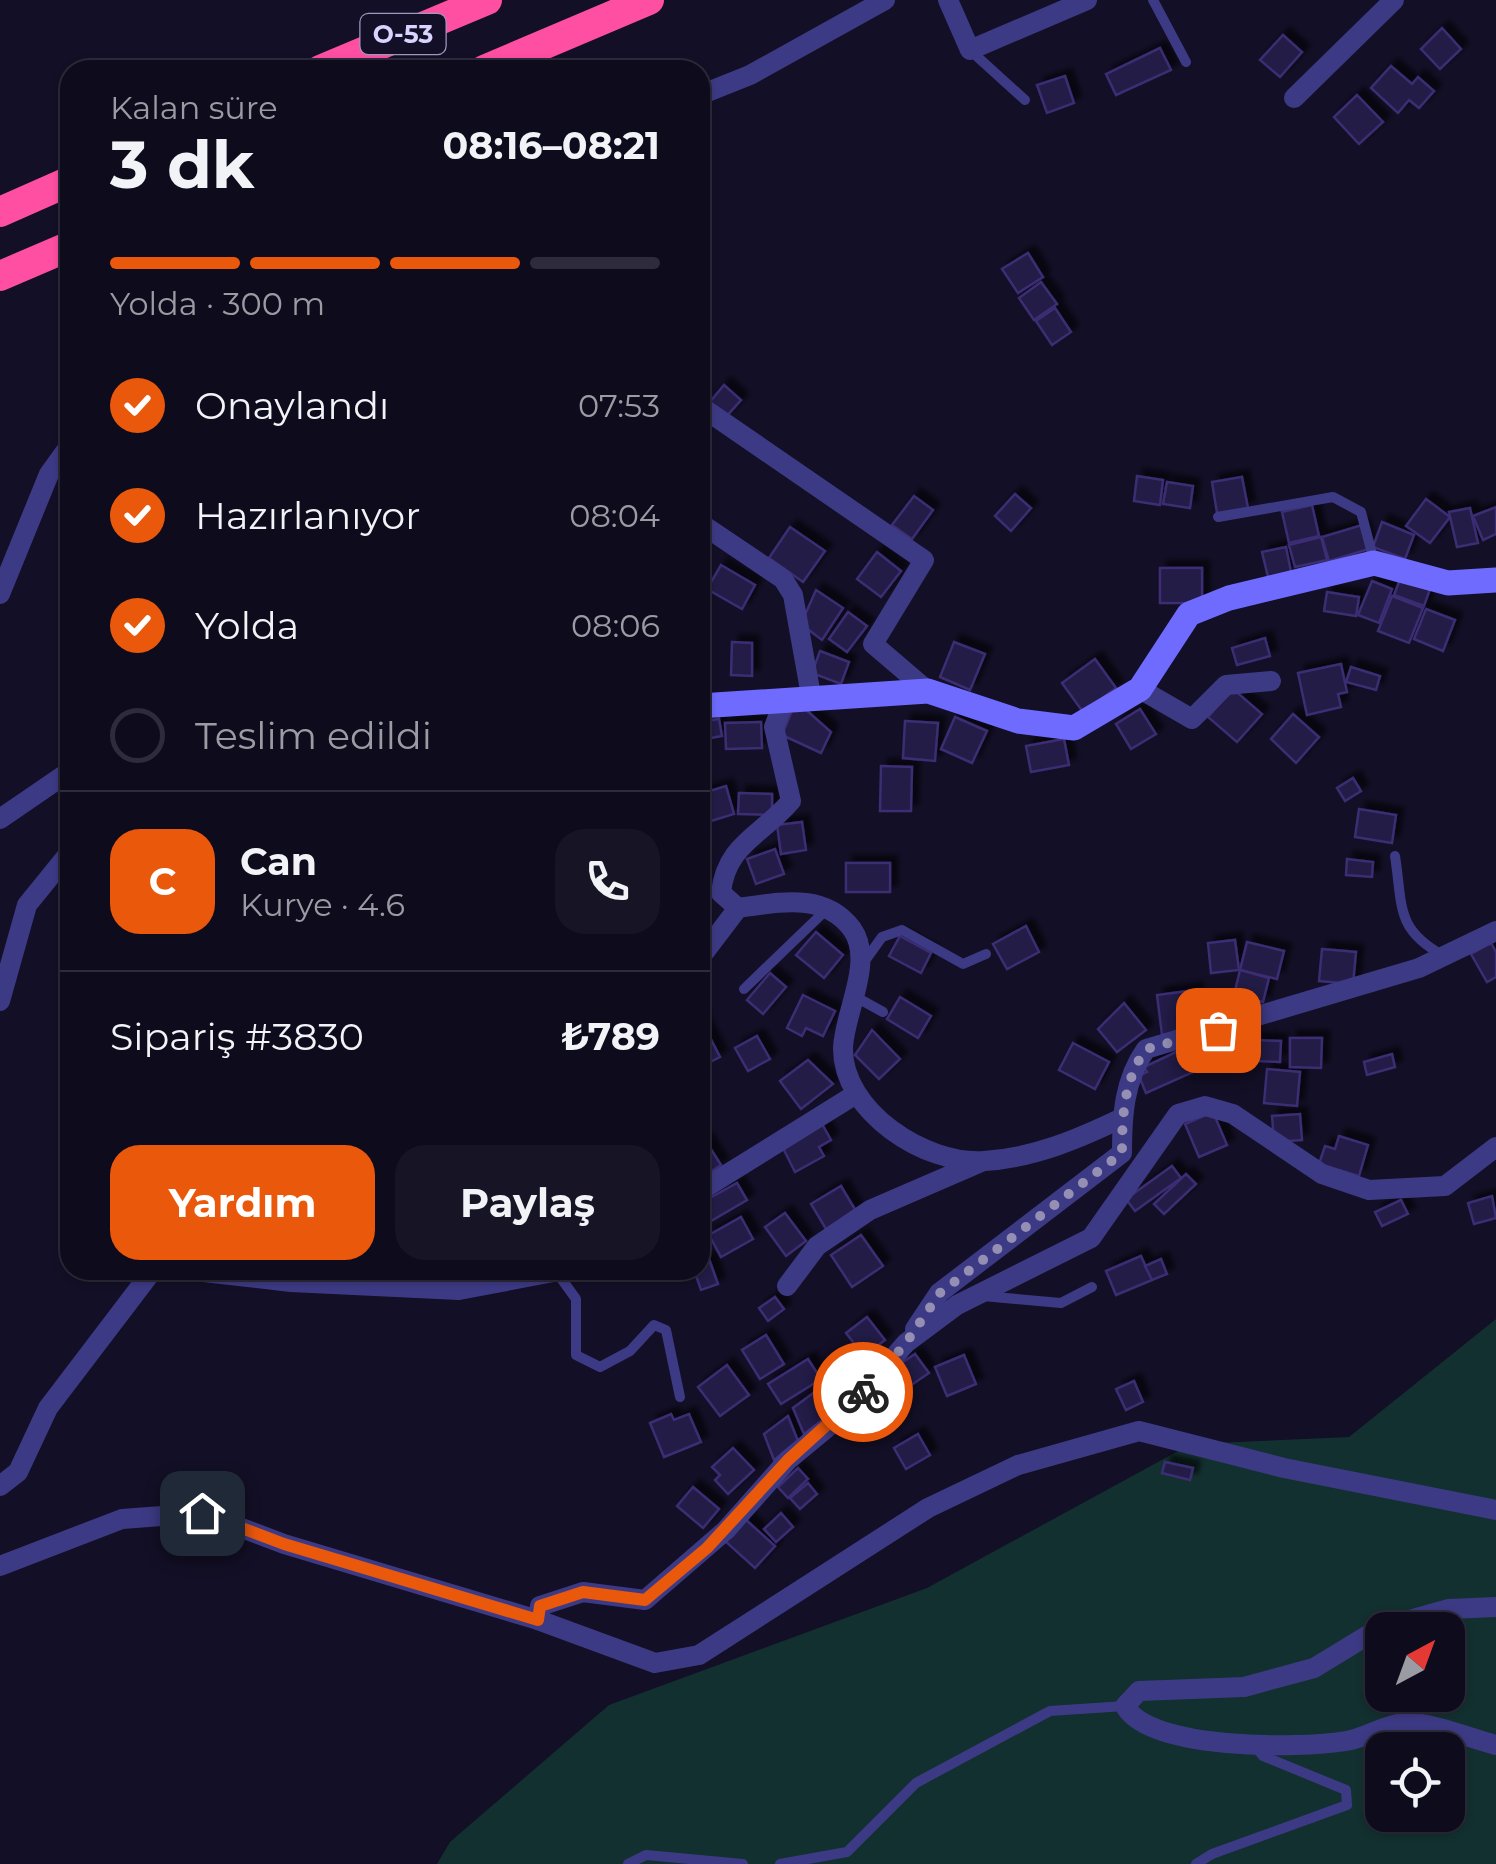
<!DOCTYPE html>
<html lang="tr">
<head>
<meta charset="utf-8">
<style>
  :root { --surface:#0e0b1c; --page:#171425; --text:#f1f3f6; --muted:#9b9ba3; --line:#2e2b3b; --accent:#ea580c }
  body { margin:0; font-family:Montserrat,sans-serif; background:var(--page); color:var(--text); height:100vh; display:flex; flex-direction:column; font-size:38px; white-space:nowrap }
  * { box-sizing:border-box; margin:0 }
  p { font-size:32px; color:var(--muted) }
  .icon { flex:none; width:55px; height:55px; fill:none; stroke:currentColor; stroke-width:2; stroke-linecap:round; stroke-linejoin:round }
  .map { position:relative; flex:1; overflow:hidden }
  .side { position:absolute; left:60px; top:60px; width:650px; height:1220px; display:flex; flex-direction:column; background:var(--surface); border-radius:30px; box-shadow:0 2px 8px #0004,0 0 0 2px var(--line) }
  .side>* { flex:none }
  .needle { width:65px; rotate:41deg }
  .buttons { position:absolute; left:1365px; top:1612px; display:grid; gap:20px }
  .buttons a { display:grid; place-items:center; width:100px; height:100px; border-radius:20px; background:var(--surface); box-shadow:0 2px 8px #0004,0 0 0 2px var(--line); font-size:50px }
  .pin { position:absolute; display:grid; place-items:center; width:85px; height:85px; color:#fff; margin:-42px; border-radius:20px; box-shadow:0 5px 15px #0006 }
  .courier { position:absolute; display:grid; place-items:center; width:100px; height:100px; margin:-50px; border:8px solid #ea580c; border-radius:50%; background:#fff; color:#222; box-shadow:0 2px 12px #0007 }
  .headline em { font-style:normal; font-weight:700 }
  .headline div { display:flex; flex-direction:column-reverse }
  .headline { display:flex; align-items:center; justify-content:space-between; height:170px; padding:0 50px }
  h1 { font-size:65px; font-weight:700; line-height:75px }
  .bar { display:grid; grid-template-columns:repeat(4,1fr); gap:15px 10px; align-content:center; height:120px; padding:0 50px }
  .bar i { height:12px; border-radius:8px; background:var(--line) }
  .bar .on { background:var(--accent) }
  .bar p { grid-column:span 4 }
  .line { display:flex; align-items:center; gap:25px; padding:0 50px; border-top:2px solid var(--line) }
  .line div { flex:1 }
  .round { display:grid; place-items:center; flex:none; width:105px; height:105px; border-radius:30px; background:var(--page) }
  ol { padding:0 50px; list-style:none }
  li { display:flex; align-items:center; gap:30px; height:110px }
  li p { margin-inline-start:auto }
  li .icon { padding:10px; border-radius:50%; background:var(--accent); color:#fff; stroke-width:4 }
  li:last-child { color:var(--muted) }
  li i { width:55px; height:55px; border:5px solid var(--line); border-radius:50% }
  .cta { display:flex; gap:20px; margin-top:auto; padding:20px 50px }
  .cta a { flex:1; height:115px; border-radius:30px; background:var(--accent); color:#fff; font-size:40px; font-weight:700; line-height:115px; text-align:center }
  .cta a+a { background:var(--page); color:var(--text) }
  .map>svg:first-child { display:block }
</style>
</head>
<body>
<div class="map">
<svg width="1496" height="1864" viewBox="0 0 1496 1864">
  <defs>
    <filter id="shadow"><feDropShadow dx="7" dy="-7" stdDeviation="2.5" flood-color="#0009"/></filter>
  </defs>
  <rect width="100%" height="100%" fill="#130f26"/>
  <path fill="#12302f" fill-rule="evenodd" d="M1496 1319V1864H437L450 1842 609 1705 927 1588 1191 1444 1349 1437ZM1382 1630H1448V1695H1382ZM1382 1750H1448V1815H1382Z"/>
  <g fill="#241b47" stroke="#3b2d73" stroke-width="2.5" filter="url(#shadow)">
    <polygon points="1442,28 1461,49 1440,69 1421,49"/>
    <polygon points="1283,35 1302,52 1280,77 1260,60"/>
    <polygon points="1160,48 1171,70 1116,95 1106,74"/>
    <polygon points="1391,66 1412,84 1418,77 1434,91 1419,108 1409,100 1398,113 1371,88"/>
    <polygon points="1065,76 1074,103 1047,113 1037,85"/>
    <polygon points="1357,95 1383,122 1359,144 1334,117"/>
    <polygon points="1028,253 1043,277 1018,293 1002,269"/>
    <polygon points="1041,282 1057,304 1034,320 1019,298"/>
    <polygon points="1055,308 1071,332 1052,345 1036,321"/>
    <polygon points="724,385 741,400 725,418 709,403"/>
    <polygon points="1137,476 1163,480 1160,505 1134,501"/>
    <polygon points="1242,477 1248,508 1217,513 1212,482"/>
    <polygon points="1167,482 1193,486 1190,508 1163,504"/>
    <polygon points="1015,494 1031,508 1011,531 995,516"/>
    <polygon points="914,496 933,510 912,539 892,525"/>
    <polygon points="1426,499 1450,517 1430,543 1406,526"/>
    <polygon points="1312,505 1319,536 1289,543 1282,512"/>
    <polygon points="1496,507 1496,534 1483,540 1473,516"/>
    <polygon points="1470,508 1478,543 1457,547 1449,512"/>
    <polygon points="1382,522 1414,535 1405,559 1373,547"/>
    <polygon points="1362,525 1369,549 1329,561 1322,537"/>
    <polygon points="790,527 825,551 803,582 769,558"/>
    <polygon points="1321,537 1327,560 1295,567 1289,545"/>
    <polygon points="1286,547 1291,572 1268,577 1262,552"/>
    <polygon points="877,552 901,571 881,597 857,579"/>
    <polygon points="721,565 755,585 742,609 707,589"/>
    <rect x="1160" y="568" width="42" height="35"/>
    <polygon points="1401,577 1430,589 1424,606 1394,595"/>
    <polygon points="1372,581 1392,589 1379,623 1358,615"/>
    <polygon points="816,590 843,608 822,640 801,624"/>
    <polygon points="1327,592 1359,597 1356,616 1324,611"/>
    <polygon points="1392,596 1423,608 1409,643 1378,631"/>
    <polygon points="1426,609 1455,620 1443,651 1414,639"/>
    <polygon points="848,612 867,626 847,652 829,639"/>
    <polygon points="1265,638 1270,656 1237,665 1232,648"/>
    <polygon points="732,642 752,643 752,676 731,675"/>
    <polygon points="954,642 985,654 970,690 940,677"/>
    <polygon points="820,651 849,662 841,684 812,673"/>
    <polygon points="1095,659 1116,688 1083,712 1062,683"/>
    <polygon points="1341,664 1347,692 1338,694 1341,707 1307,715 1298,673"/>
    <polygon points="1351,667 1380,676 1376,690 1346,682"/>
    <polygon points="1233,689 1262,714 1237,742 1208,717"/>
    <polygon points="793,708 804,708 831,732 821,753 782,735"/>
    <polygon points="1140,709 1156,734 1131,749 1116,724"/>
    <polygon points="1293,714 1319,737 1296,763 1271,739"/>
    <polygon points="955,717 987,731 972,763 941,749"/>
    <polygon points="719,719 722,736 700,740 700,722"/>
    <polygon points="905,721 938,723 935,761 903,758"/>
    <polygon points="761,722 762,748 726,749 725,723"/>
    <polygon points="1064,739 1069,765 1031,772 1026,746"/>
    <polygon points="881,766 912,767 911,811 880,811"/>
    <polygon points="1353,778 1361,791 1345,801 1337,788"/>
    <polygon points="726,786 734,814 701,824 700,794"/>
    <polygon points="739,793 772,794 772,815 738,814"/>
    <polygon points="1359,809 1396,815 1392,843 1355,837"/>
    <polygon points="802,822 806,850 781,854 777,825"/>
    <polygon points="775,849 784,874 756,884 747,859"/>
    <polygon points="1347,859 1373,862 1372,877 1346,875"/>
    <rect x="846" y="863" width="44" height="29"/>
    <polygon points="1026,926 1039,952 1007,969 993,944"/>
    <polygon points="816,932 843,955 824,978 796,955"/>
    <polygon points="900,936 931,953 921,973 889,956"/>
    <polygon points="1235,940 1239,970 1211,973 1208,943"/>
    <polygon points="1247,942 1284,951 1277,979 1240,970"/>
    <polygon points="1491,943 1496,952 1496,977 1487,982 1471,954"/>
    <polygon points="1322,949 1356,952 1353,984 1319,981"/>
    <polygon points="1240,970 1269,978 1263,1002 1234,995"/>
    <polygon points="770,973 786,987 763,1014 747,1000"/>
    <polygon points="1196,990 1201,1031 1162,1035 1157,995"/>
    <polygon points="803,995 835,1011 823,1036 806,1028 802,1036 787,1028"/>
    <polygon points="900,997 931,1016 918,1038 887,1019"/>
    <polygon points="1124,1003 1146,1030 1117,1052 1098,1029"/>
    <polygon points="700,1018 720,1057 700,1067"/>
    <polygon points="872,1030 900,1059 879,1079 855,1055"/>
    <polygon points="757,1036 770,1059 748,1071 735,1048"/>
    <polygon points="1290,1038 1322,1038 1321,1068 1290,1067"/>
    <polygon points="1255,1040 1281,1041 1280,1062 1254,1061"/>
    <polygon points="1073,1043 1109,1062 1095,1089 1059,1070"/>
    <polygon points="1189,1046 1200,1069 1146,1093 1139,1076 1147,1072 1144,1067"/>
    <polygon points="1392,1054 1395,1067 1367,1075 1364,1062"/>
    <polygon points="808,1060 833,1084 801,1109 780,1081"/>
    <polygon points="1267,1069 1300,1072 1297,1106 1264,1103"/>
    <polygon points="1213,1112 1227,1145 1199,1157 1185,1124"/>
    <polygon points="1300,1114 1302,1140 1274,1142 1272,1116"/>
    <polygon points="822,1124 831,1140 819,1147 824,1156 795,1172 782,1146"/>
    <polygon points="1339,1136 1368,1145 1359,1176 1319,1164 1325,1146 1335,1149"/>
    <polygon points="705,1140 721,1165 701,1178 700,1143"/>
    <polygon points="1172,1166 1181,1178 1135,1211 1126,1199"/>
    <polygon points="1186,1174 1196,1184 1164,1214 1154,1204"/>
    <polygon points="737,1183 747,1200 711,1221 701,1203"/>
    <polygon points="841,1186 856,1211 826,1229 811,1204"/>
    <polygon points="1492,1196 1496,1218 1474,1224 1468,1203"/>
    <polygon points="1401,1200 1408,1214 1382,1226 1375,1212"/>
    <polygon points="785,1213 806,1241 786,1256 765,1227"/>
    <polygon points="741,1217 753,1239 721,1257 709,1235"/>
    <polygon points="861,1235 883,1266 852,1287 831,1255"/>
    <polygon points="1141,1256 1152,1280 1116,1295 1106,1271"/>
    <polygon points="709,1259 718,1284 701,1290 694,1270 700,1270 700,1262"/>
    <polygon points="1161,1259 1167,1274 1152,1280 1145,1266"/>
    <polygon points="775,1297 784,1309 768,1321 759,1308"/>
    <polygon points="867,1317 885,1340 864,1356 846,1333"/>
    <polygon points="766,1335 784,1364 760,1379 742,1350"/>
    <polygon points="915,1354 929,1373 907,1388 897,1366"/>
    <polygon points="964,1355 976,1384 947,1396 935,1367"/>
    <polygon points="808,1359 821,1379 781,1404 768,1384"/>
    <polygon points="727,1365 749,1395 720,1416 698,1387"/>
    <polygon points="886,1371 903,1388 887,1405 869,1389"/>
    <polygon points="1134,1381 1143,1402 1126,1410 1116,1389"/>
    <polygon points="816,1391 825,1418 804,1434 793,1408"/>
    <polygon points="671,1414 674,1420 689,1414 701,1442 664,1457 650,1423"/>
    <polygon points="788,1416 798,1441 774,1460 764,1434"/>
    <polygon points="918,1434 930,1455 906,1469 894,1448"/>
    <polygon points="733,1448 754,1470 728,1494 715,1480 720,1475 712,1467"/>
    <polygon points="1165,1462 1193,1468 1190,1480 1162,1473"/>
    <polygon points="798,1468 808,1479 788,1498 778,1487"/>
    <polygon points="808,1483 817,1494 800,1509 790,1498"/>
    <polygon points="693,1487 719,1509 703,1528 677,1506"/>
    <polygon points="781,1513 793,1527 776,1542 764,1529"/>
    <polygon points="745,1519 775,1546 755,1568 725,1541"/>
  </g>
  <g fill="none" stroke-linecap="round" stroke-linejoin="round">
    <g stroke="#3d3a85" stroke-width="10">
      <polyline points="1153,0 1186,62"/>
      <polyline points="971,51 1025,100"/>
      <polyline points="1218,517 1333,497 1361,512 1374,561"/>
      <path d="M1395 856C1403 907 1395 929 1444 956"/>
      <polyline points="864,962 882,937 902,930 963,964 986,954"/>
      <polyline points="744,989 826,910"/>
      <polyline points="854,996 883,1012"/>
      <polyline points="558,1274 576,1299 576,1355 600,1367 630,1351 654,1325 666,1330 680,1397"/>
      <polyline points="983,1296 1061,1303 1092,1287"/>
      <polyline points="628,1864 646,1855 743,1864"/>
      <polyline points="780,1864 847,1852 916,1783 1050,1711 1125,1706"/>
      <polyline points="1196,1864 1212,1854 1347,1805 1346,1790 1263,1756 1254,1746"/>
    </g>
    <g stroke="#3d3a85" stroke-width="20">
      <polyline points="948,0 970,50 1087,0"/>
      <polyline points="700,95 750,75 885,0"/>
      <polyline points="1294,98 1394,0"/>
      <polyline points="700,406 924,560 873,644 928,691"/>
      <polyline points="700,523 783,579 793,595 812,701"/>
      <polyline points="0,594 49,474 70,445"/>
      <polyline points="1140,689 1192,719 1226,685 1271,681"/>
      <path d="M783 704 774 727 791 801C761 836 726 844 721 893L738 908C777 903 824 891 852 929 875 961 844 1013 843 1048 842 1111 925 1165 984 1161 1034 1158 1078 1139 1122 1118"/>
      <polyline points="0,819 70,771"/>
      <polyline points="700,958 738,908"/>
      <polyline points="0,1001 27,905 70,852"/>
      <polyline points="700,1191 856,1094"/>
      <polyline points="186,1270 291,1282 459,1290 564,1270"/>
      <polyline points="787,1286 817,1246 870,1210 981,1162"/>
      <path d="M915 1329 939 1293 1122 1153C1122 1115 1124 1080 1146 1049L1419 968 1496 931"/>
      <polyline points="0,1486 18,1472 48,1408 153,1270"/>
      <polyline points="0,1566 122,1519 202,1513 284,1544 538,1620 655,1663 699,1655 928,1508 1018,1465 1139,1431 1284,1468 1496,1510"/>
      <path d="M1496 1607 1449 1609 1378 1629 1314 1668 1244 1687 1139 1691 1125 1706C1149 1750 1298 1749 1346 1741 1366 1738 1385 1724 1405 1723 1427 1721 1473 1739 1496 1745"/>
      <polyline points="538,1620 540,1606 583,1592 645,1600 726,1530 788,1460 846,1412 906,1343 957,1305 1091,1238 1178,1114 1205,1106 1233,1114 1322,1174 1369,1190 1445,1186 1496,1147"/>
    </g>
    <polyline stroke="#6f6bff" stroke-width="25" points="700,706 928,691 1018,721 1074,728 1140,689 1189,614 1229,598 1374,563 1448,583 1496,580"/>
    <g stroke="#ff4fa3" stroke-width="30">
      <polyline points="320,70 487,0"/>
      <polyline points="484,70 649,0"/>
      <polyline points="0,212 70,181"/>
      <polyline points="0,276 70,246"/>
    </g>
  </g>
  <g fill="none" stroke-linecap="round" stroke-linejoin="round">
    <path stroke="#948fb3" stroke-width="10" stroke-dasharray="0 18" d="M863 1392 906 1343 940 1293 1122 1153C1122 1115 1124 1080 1146 1049L1218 1030"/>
    <polyline stroke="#ea580c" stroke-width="12" points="202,1513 284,1544 538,1620 540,1606 583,1592 645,1600 707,1548 788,1460 863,1392"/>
  </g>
  <g text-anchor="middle" stroke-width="8" stroke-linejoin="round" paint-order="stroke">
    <rect fill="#130f26" stroke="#9e99be" stroke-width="2.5" x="360.5" y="14" width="85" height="40" rx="8"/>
    <g font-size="25" font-weight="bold" fill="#d9d4ff">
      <text x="403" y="43">O-53</text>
    </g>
  </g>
</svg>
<div class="buttons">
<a><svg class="needle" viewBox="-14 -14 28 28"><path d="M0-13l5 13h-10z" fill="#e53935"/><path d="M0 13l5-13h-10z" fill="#9b9ba3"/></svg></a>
<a><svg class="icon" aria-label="locate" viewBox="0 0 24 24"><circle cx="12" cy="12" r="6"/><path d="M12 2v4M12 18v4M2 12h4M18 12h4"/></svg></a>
</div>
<div class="pin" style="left:1218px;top:1030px;background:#ea580c"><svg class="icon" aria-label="bag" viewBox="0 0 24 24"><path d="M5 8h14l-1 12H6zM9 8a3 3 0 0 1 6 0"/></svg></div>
<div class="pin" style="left:202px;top:1513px;background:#1f2937"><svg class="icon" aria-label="home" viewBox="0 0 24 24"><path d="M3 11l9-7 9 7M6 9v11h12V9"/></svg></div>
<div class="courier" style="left:863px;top:1392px"><svg class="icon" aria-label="bike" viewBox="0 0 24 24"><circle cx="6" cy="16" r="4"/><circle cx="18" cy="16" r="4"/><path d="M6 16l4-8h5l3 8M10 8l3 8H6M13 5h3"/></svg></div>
<section class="side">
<div class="headline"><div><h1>3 dk</h1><p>Kalan süre</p></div><em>08:16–08:21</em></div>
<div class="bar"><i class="on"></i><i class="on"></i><i class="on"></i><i></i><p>Yolda · 300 m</p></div>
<ol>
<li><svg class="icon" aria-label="check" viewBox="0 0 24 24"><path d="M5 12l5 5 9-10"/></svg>Onaylandı<p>07:53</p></li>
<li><svg class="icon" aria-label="check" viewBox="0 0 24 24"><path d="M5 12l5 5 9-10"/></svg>Hazırlanıyor<p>08:04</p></li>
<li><svg class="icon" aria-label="check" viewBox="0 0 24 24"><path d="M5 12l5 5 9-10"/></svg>Yolda<p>08:06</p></li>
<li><i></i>Teslim edildi</li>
</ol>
<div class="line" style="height:180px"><b class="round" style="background:var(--accent);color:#fff">C</b><div><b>Can</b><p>Kurye · 4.6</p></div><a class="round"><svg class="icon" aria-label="phone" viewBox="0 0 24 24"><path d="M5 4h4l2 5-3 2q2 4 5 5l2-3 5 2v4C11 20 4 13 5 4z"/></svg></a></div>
<div class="line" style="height:130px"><div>Sipariş #3830</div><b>₺789</b></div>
<div class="cta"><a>Yardım</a><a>Paylaş</a></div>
</section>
</div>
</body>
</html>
